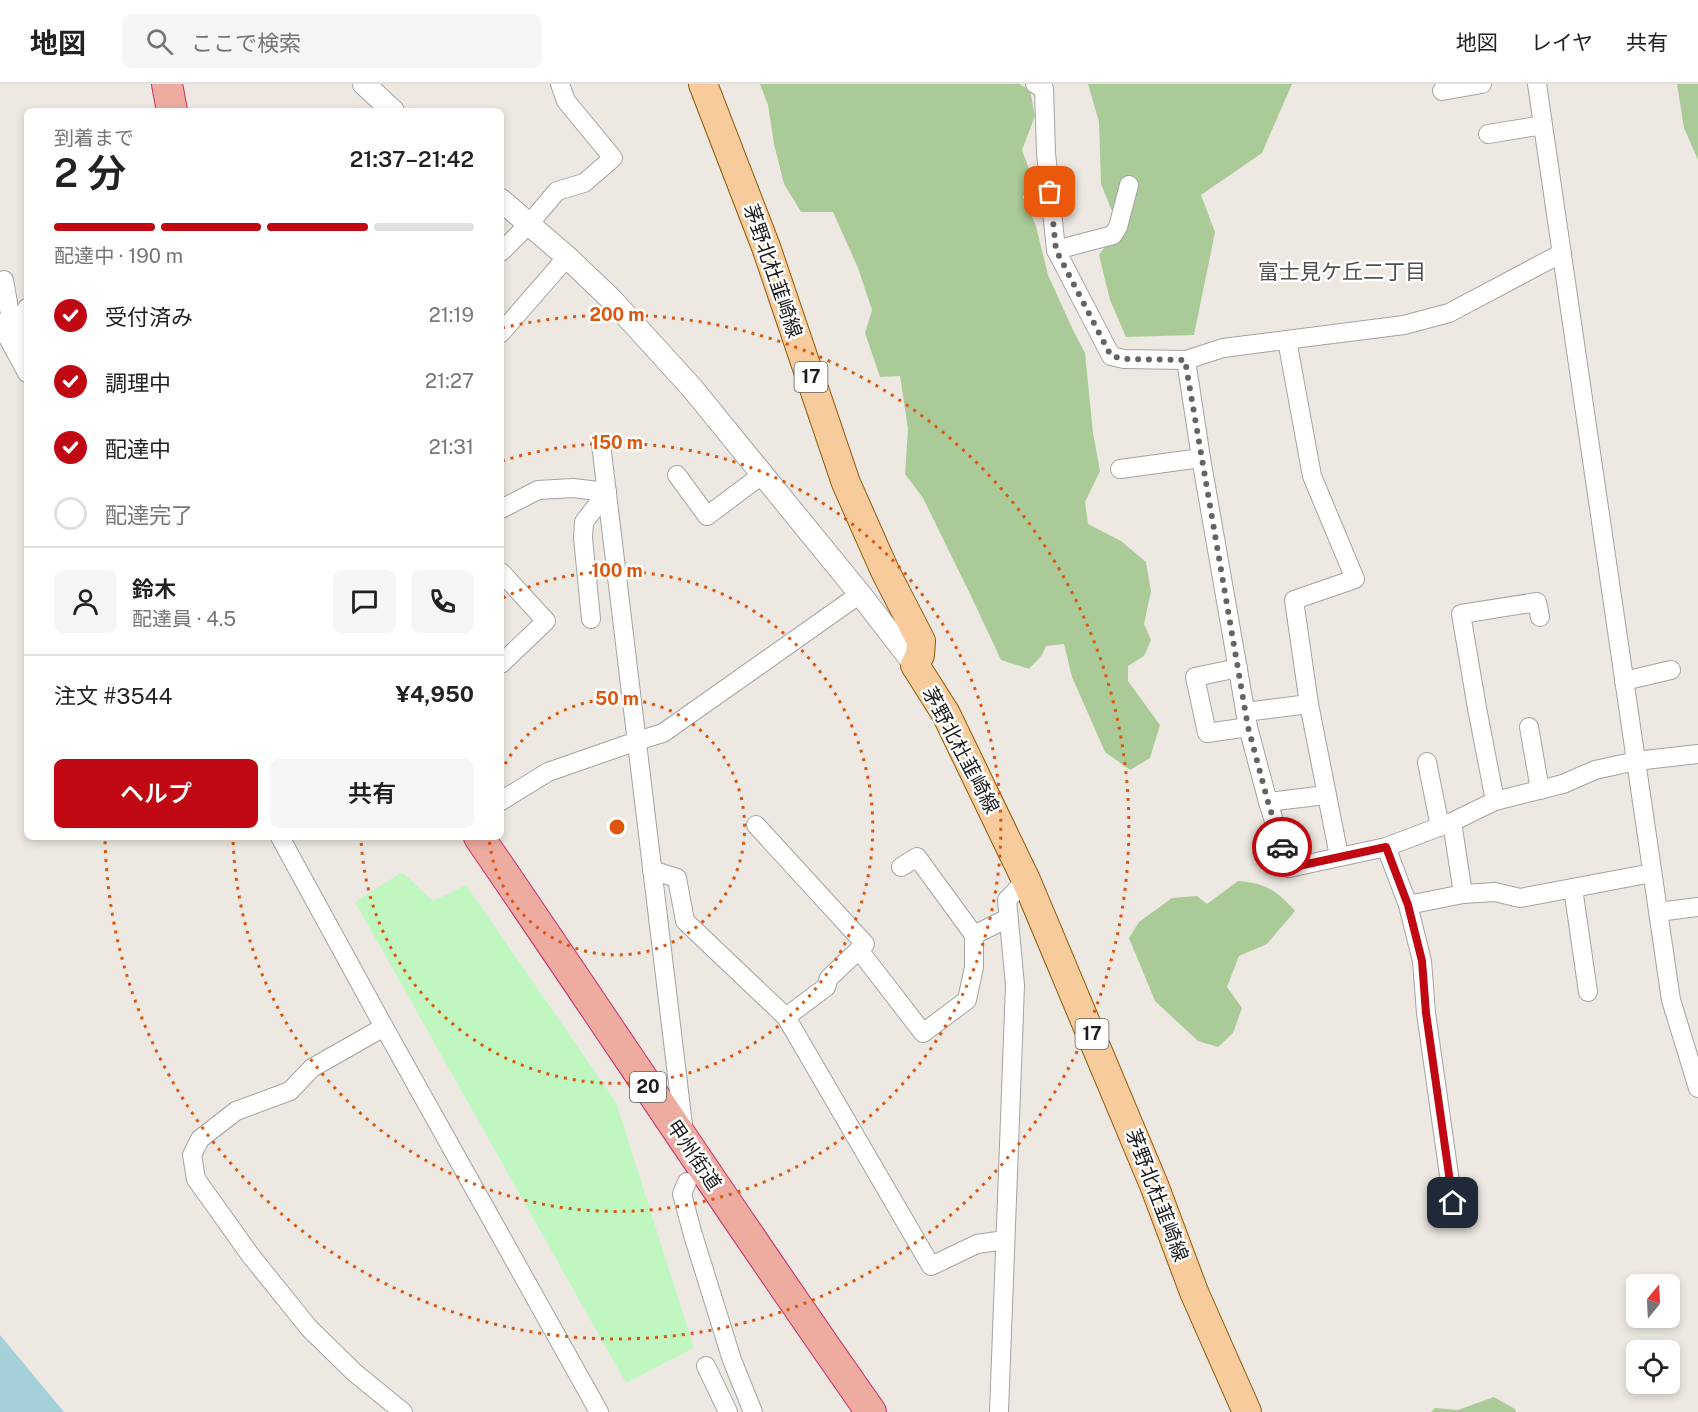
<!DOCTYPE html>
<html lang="ja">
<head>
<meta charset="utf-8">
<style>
  :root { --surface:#fff; --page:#f6f6f6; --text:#222; --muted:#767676; --line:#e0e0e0; --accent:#c00812 }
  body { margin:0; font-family:"Public Sans","Noto Sans JP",sans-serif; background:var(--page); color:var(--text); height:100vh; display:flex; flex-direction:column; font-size:22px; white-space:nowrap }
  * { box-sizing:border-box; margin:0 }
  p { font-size:20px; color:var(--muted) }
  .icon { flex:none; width:33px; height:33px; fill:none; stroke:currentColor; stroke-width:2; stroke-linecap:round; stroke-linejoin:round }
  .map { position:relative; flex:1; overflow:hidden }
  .details { position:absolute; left:24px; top:24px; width:480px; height:732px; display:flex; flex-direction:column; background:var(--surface); border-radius:9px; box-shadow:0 3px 9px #0003 }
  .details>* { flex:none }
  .needle { width:39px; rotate:18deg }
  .controls { position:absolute; left:1626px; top:1190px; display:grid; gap:12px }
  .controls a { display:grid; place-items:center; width:54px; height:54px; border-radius:9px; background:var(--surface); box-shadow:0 3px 9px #0003; font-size:30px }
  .pin { position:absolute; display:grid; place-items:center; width:51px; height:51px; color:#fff; margin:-26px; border-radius:12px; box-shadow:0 3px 9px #0006 }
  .courier { position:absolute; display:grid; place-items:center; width:60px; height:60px; margin:-30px; border:4px solid #c00812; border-radius:50%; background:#fff; color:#222; box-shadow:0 2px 8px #0007 }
  .headline em { font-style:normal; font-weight:600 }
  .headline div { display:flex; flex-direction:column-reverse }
  .headline { display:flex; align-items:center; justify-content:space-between; height:102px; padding:0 30px }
  h1 { font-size:39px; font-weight:600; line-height:45px }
  .bar { display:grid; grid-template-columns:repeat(4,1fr); gap:9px 6px; align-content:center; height:72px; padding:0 30px }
  .bar i { height:8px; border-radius:4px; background:var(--line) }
  .bar .selected { background:var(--accent) }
  .bar p { grid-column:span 4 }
  .line { display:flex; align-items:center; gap:15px; padding:0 30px; border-top:2px solid var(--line) }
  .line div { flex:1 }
  .round { display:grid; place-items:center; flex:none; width:63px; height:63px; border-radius:9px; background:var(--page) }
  ol { padding:0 30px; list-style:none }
  li { display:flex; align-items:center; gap:18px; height:66px }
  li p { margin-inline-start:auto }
  li .icon { padding:6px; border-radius:50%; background:var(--accent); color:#fff; stroke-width:4 }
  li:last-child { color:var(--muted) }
  li i { width:33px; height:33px; border:3px solid var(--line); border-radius:50% }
  .button { display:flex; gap:12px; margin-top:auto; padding:12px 30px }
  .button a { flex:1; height:69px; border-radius:9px; background:var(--accent); color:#fff; font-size:24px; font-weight:600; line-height:69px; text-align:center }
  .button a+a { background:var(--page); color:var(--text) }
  header { display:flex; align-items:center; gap:36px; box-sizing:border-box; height:84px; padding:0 30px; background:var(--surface); border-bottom:2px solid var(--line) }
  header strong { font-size:28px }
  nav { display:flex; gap:33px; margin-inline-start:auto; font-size:21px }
  .search { width:420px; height:54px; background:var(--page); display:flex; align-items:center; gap:15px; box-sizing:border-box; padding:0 21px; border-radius:9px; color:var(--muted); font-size:22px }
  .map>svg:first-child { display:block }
</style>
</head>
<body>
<header>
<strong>地図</strong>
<div class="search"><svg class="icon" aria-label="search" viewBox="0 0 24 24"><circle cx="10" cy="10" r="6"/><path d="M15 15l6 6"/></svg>ここで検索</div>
<nav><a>地図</a><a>レイヤ</a><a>共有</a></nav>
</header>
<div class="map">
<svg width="1698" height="1328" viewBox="0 0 1698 1328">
  <rect width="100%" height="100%" fill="#ede9e2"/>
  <g fill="#aacb98">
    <polygon points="760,0 1019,0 1030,6 1035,32 1022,66 1032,93 1023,113 1036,142 1048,191 1073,246 1085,269 1093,349 1100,387 1085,418 1088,440 1121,457 1146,478 1151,507 1144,540 1151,556 1144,572 1128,582 1128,597 1160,641 1150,674 1130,686 1105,668 1072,593 1064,560 1046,562 1042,571 1029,585 1001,576 971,512 923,414 905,390 908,345 900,292 880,293 865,249 872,226 858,184 833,128 801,128 784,100 774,60 768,21"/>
    <polygon points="1088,0 1292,0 1262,69 1201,111 1215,148 1194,251 1126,253 1110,216 1099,171 1119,144 1101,100 1099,38"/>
    <polygon points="1677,0 1698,0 1698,76 1684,44"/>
    <path d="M1238 797C1266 799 1277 807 1295 827L1267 860 1239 872 1227 903 1242 924 1233 949 1218 963 1198 957 1155 917 1129 854 1139 838 1172 814 1197 812 1207 820Z"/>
    <polygon points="1494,1313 1515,1325 1516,1328 1431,1328 1435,1324 1458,1326"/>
  </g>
  <polygon fill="#c0f7c1" points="402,788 433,817 466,801 616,1018 694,1264 626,1299 355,818"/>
  <polygon fill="#a4d0d9" points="0,1251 64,1328 0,1328"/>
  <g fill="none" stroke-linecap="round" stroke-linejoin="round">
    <g stroke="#a3a3a3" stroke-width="20">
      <g id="minor">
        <polyline points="1035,0 1044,5 1046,69 1056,166 1111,272 1124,275 1186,276"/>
        <polyline points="1537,0 1671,916 1698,1004"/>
        <polyline points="1442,7 1482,0"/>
        <polyline points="1488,50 1543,41"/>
        <polyline points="1056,166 1113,151 1118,143 1129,101"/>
        <polyline points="501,168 529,140 557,107 584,99 613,74 566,17 560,0"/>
        <polyline points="1562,169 1449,229 1404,241 1223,264 1186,276 1201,374 1248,643 1268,718 1289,784 1386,763 1452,738 1495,717 1563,700 1595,686 1636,677 1698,670"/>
        <polyline points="4,196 10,230 27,264"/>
        <polyline points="0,239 27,289"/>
        <polyline points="18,247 27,224"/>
        <polyline points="501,249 567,173"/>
        <polyline points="1287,256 1312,392 1355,495 1294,516 1309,620 1339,772"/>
        <polyline points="601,360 684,1049"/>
        <polyline points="1120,385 1201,374"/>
        <polyline points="677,391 707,432 763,390"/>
        <polyline points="501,425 538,406 573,404 607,408"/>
        <polyline points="501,488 546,537 501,580"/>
        <polyline points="591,535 583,454 584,438 607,408"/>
        <polyline points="1238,584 1195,593 1207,649 1248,643"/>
        <polyline points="1624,597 1671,586"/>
        <polyline points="1245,628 1309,620"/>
        <polyline points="1529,643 1540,706"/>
        <polyline points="1427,678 1440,743"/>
        <polyline points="501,717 548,688 637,657 663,649 860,510"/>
        <polyline points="1495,717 1477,624 1461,530 1537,518 1540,533"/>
        <polyline points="1268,718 1326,711"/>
        <polyline points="1452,738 1463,810"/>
        <polyline points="756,741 865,860 829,894 826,903 786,933"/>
        <polyline points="280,753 384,943 599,1328"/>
        <polyline points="1386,763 1408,821 1422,877 1426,929 1453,1119"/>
        <polyline points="652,786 677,794 685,837 786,933 931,1182 977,1160 1005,1156"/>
        <polyline points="1573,804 1588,908"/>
        <polyline points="1408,821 1463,810 1495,808 1520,814 1652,789"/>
        <polyline points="1658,828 1698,823"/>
        <polyline points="974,851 1008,834"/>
        <polyline points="859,866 923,949 967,916 974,883 974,851 917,773 901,783"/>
        <polyline points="384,943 312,984 290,1007 236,1027 200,1055 192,1071 196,1095 251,1172 309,1244 355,1289 403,1328"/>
        <polyline points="687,1098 682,1110 693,1151 732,1276 753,1328"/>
        <polyline points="706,1282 728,1328"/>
        <polyline points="999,1328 1015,901 1007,816 1026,796"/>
      </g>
    </g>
    <g stroke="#a3a3a3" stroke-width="24">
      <g id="tertiary">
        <polyline points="364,0 393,27"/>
        <polyline points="501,116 567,173 612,216 692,304 860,510 915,581"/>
      </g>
    </g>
    <g stroke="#8e5906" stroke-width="30">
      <polyline id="primary" points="703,0 766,163 846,399 885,487 921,557 920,571 915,581 946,630 1026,796 1154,1101 1194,1208 1247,1328"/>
    </g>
    <g stroke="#cf2b6c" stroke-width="32">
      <g id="trunk">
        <polyline points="167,0 172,27"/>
        <path d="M479 753C610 944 737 1138 871 1328"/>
      </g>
    </g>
    <use href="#minor" stroke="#fff" stroke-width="18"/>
    <use href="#tertiary" stroke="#fff" stroke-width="22"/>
    <use href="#primary" stroke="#f8cb9d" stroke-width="28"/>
    <use href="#trunk" stroke="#edac9f" stroke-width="30"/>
  </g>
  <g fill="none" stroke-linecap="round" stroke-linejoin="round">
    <polyline stroke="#656461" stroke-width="6" stroke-dasharray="0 10.8" points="1050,108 1056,166 1111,272 1124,275 1185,276 1248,643 1268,718 1282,763"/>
    <polyline stroke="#c00812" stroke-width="8" points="1282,763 1289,784 1386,763 1408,821 1422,877 1426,929 1453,1119"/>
  </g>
  <g fill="none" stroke="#de560d" stroke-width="3" stroke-dasharray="3 6">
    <path d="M501 688A128 128 0 1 1 489 753"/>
    <path d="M503 514A256 256 0 1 1 361 754"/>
    <path d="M502 377A384 384 0 1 1 233 753"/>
    <path d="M502 244A512 512 0 1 1 105 756"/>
  </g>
  <g text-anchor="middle" stroke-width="5" stroke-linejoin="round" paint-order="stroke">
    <g fill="#fff" stroke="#606060" stroke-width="1.5">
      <rect x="794.5" y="278" width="33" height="30" rx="4.5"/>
      <rect x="1075.5" y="935" width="33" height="30" rx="4.5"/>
      <rect x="630" y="988" width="36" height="30" rx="4.5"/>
    </g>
    <g font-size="18" font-weight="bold" fill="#1c1c1c">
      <text x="811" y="299">17</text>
      <text x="1092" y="956">17</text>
      <text x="648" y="1009">20</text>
    </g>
    <g font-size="20" fill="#1c1c1c" stroke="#fff">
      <text transform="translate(773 187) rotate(71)" y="7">茅野北杜韮崎線</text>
      <text transform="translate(961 666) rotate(62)" y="7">茅野北杜韮崎線</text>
      <text transform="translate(694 1071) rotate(56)" y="7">甲州街道</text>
      <text transform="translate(1157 1111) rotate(69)" y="7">茅野北杜韮崎線</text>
    </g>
    <g font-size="21" fill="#4f4f4f" stroke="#fff">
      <text x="1342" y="195">富士見ケ丘二丁目</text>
    </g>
  </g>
  <circle cx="617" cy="743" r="9" fill="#de560d" stroke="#fff" stroke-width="3"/>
  <g font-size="18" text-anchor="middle" font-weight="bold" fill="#de560d" stroke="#fff" stroke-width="5" stroke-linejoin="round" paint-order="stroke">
    <text x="617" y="237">200 m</text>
    <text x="617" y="365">150 m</text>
    <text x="617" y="493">100 m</text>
    <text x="617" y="621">50 m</text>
  </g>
</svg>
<div class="controls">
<a><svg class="needle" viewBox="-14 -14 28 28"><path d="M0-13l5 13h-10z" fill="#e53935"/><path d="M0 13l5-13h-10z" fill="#767676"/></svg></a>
<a><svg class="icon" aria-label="locate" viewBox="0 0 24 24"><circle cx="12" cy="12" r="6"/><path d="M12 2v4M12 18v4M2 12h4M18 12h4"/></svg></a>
</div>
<div class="pin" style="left:1050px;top:108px;background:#ea580c"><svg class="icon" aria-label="bag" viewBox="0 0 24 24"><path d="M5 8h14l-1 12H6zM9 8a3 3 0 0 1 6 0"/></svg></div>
<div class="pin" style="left:1453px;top:1119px;background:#1f2937"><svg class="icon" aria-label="home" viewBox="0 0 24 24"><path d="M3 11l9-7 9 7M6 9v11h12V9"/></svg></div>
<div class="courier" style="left:1282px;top:763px"><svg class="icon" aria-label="car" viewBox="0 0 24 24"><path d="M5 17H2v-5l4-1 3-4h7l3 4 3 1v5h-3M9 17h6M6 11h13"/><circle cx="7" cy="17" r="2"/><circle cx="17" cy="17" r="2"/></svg></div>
<section class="details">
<div class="headline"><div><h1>2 分</h1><p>到着まで</p></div><em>21:37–21:42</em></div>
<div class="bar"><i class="selected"></i><i class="selected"></i><i class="selected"></i><i></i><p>配達中 · 190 m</p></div>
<ol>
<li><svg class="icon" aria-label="check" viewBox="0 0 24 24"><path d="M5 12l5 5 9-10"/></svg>受付済み<p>21:19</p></li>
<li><svg class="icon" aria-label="check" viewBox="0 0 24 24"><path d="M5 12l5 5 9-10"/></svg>調理中<p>21:27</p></li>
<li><svg class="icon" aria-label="check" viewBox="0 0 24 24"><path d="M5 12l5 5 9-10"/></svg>配達中<p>21:31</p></li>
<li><i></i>配達完了</li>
</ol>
<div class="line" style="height:108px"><a class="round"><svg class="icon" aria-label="person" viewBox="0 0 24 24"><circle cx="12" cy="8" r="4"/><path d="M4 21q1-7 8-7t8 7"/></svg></a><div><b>鈴木</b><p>配達員 · 4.5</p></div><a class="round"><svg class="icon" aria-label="chat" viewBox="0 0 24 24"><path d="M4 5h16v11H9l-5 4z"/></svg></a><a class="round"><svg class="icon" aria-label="phone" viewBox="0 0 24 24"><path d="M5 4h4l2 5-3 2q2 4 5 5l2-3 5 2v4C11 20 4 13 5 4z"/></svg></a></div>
<div class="line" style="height:78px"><div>注文 #3544</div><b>¥4,950</b></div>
<div class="button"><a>ヘルプ</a><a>共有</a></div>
</section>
</div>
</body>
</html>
